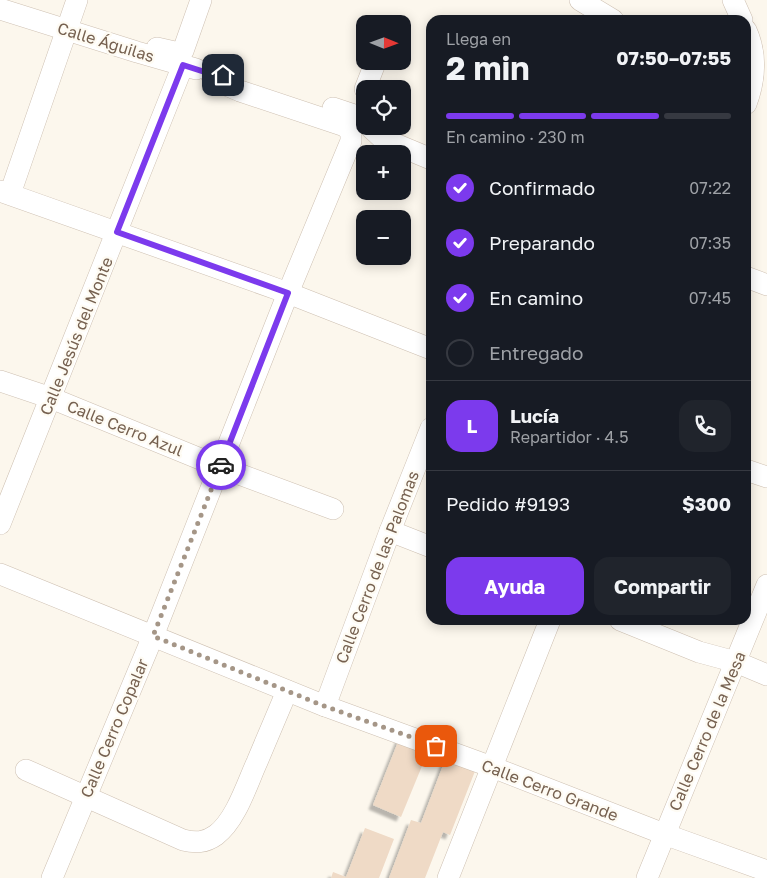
<!DOCTYPE html>
<html lang="es">
<head>
<meta charset="utf-8">
<style>
  :root { --surface:#171b24; --page:#20242c; --text:#f1f3f6; --muted:#9ea1a6; --line:#363941; --accent:#7c3aed }
  body { margin:0; font-family:"Golos Text",sans-serif; background:var(--page); color:var(--text); height:100vh; display:flex; flex-direction:column; font-size:19px; white-space:nowrap }
  * { box-sizing:border-box; margin:0 }
  p { font-size:16px; color:var(--muted) }
  .icon { flex:none; width:28px; height:28px; fill:none; stroke:currentColor; stroke-width:2; stroke-linecap:round; stroke-linejoin:round }
  .map { position:relative; flex:1; overflow:hidden }
  .sheet { position:absolute; left:426px; top:15px; width:325px; height:610px; display:flex; flex-direction:column; background:var(--surface); border-radius:15px; box-shadow:0 2px 12px #0003 }
  .sheet>* { flex:none }
  .needle { width:32px; rotate:91deg }
  .controls { position:absolute; left:356px; top:15px; display:grid; gap:10px }
  .controls a { display:grid; place-items:center; width:55px; height:55px; border-radius:10px; background:var(--surface); box-shadow:0 2px 12px #0003; font-size:25px }
  .pin { position:absolute; display:grid; place-items:center; width:42px; height:42px; color:#fff; margin:-21px; border-radius:10px; box-shadow:0 2px 8px #0006 }
  .courier { position:absolute; display:grid; place-items:center; width:50px; height:50px; margin:-25px; border:4px solid #7c3aed; border-radius:50%; background:#fff; color:#222; box-shadow:0 1px 6px #0007 }
  .headline em { font-style:normal; font-weight:700 }
  .headline div { display:flex; flex-direction:column-reverse }
  .headline { display:flex; align-items:center; justify-content:space-between; height:85px; padding:0 20px }
  h1 { font-size:32px; font-weight:700; line-height:38px }
  .bar { display:grid; grid-template-columns:repeat(4,1fr); gap:8px 5px; align-content:center; height:60px; padding:0 20px }
  .bar i { height:6px; border-radius:4px; background:var(--line) }
  .bar .current { background:var(--accent) }
  .bar p { grid-column:span 4 }
  .line { display:flex; align-items:center; gap:12px; padding:0 20px; border-top:1px solid var(--line) }
  .line div { flex:1 }
  .round { display:grid; place-items:center; flex:none; width:52px; height:52px; border-radius:15px; background:var(--page) }
  ol { padding:0 20px; list-style:none }
  li { display:flex; align-items:center; gap:15px; height:55px }
  li p { margin-inline-start:auto }
  li .icon { padding:5px; border-radius:50%; background:var(--accent); color:#fff; stroke-width:4 }
  li:last-child { color:var(--muted) }
  li i { width:28px; height:28px; border:2px solid var(--line); border-radius:50% }
  .cta { display:flex; gap:10px; margin-top:auto; padding:10px 20px }
  .cta a { flex:1; height:58px; border-radius:15px; background:var(--accent); color:#fff; font-size:20px; font-weight:700; line-height:58px; text-align:center }
  .cta a+a { background:var(--page); color:var(--text) }
  .map>svg:first-child { display:block }
</style>
</head>
<body>
<div class="map">
<svg width="767" height="878" viewBox="0 0 767 878">
  <defs>
    <filter id="shadow"><feDropShadow dx="-4.5" dy="4.5" stdDeviation="1" flood-color="#0004"/></filter>
  </defs>
  <rect width="100%" height="100%" fill="#fcf7ed"/>
  <g fill="#efdac6" filter="url(#shadow)">
    <polygon points="400,737 429,749 401,817 373,805"/>
    <polygon points="447,755 477,766 450,835 443,832 425,878 389,878 411,820 421,823"/>
    <polygon points="365,828 394,839 379,878 331,878 333,872 346,877"/>
  </g>
  <g fill="none" stroke-linecap="round" stroke-linejoin="round">
    <g stroke="#cec0b2" stroke-width="22">
      <g id="minor">
        <polyline points="580,0 613,20"/>
        <polyline points="733,0 742,20"/>
        <polyline points="0,9 137,52 196,69"/>
        <path d="M746 30C757 54 755 80 746 104"/>
        <polyline points="157,48 179,53 183,51 201,0"/>
        <polyline points="365,89 376,61"/>
        <polyline points="333,108 354,115 365,122"/>
        <polyline points="369,126 383,139 431,159"/>
        <polyline points="0,191 288,293 431,349"/>
        <polyline points="10,194 77,0"/>
        <polyline points="746,277 767,285"/>
        <polyline points="0,381 51,398 220,467 333,509"/>
        <polyline points="746,470 767,477"/>
        <polyline points="0,524 183,65"/>
        <polyline points="390,531 431,547"/>
        <polyline points="0,574 325,706 492,767 664,834 767,871"/>
        <polyline points="620,620 699,652 736,662 767,675"/>
        <polyline points="325,706 390,531 431,428"/>
        <path d="M26 770 183 840C195 843 205 843 216 835 236 820 247 784 257 762 267 738 277 715 287 691"/>
        <polyline points="52,878 153,636 288,293 351,141 351,132 345,126 240,91 226,85 211,74"/>
        <polyline points="448,878 550,620"/>
        <polyline points="647,878 767,585"/>
      </g>
    </g>
    <use href="#minor" stroke="#fff" stroke-width="21"/>
  </g>
  <g fill="none" stroke-linecap="round" stroke-linejoin="round">
    <polyline stroke="#a59687" stroke-width="5" stroke-dasharray="0 9" points="221,465 153,636 324,706 436,746"/>
    <polyline stroke="#7c3aed" stroke-width="6" points="221,465 288,293 117,232 183,65 211,74 223,75"/>
  </g>
  <g text-anchor="middle" stroke-width="4.5" stroke-linejoin="round" paint-order="stroke">
    <g font-size="16" fill="#766150" stroke="#fefbf3">
      <text transform="translate(106 42) rotate(17)" y="6">Calle Águilas</text>
      <text transform="translate(76 336) rotate(-68)" y="6">Calle Jesús del Monte</text>
      <text transform="translate(125 428) rotate(22)" y="6">Calle Cerro Azul</text>
      <text transform="translate(377 567) rotate(-69)" y="6">Calle Cerro de las Palomas</text>
      <text transform="translate(114 728) rotate(-67)" y="6">Calle Cerro Copalar</text>
      <text transform="translate(707 731) rotate(-67)" y="6">Calle Cerro de la Mesa</text>
      <text transform="translate(550 790) rotate(21)" y="6">Calle Cerro Grande</text>
    </g>
  </g>
</svg>
<div class="controls">
<a><svg class="needle" viewBox="-14 -14 28 28"><path d="M0-13l5 13h-10z" fill="#e53935"/><path d="M0 13l5-13h-10z" fill="#9ea1a6"/></svg></a>
<a><svg class="icon" aria-label="locate" viewBox="0 0 24 24"><circle cx="12" cy="12" r="6"/><path d="M12 2v4M12 18v4M2 12h4M18 12h4"/></svg></a>
<a>+</a>
<a>−</a>
</div>
<div class="pin" style="left:436px;top:746px;background:#ea580c"><svg class="icon" aria-label="bag" viewBox="0 0 24 24"><path d="M5 8h14l-1 12H6zM9 8a3 3 0 0 1 6 0"/></svg></div>
<div class="pin" style="left:223px;top:75px;background:#1f2937"><svg class="icon" aria-label="home" viewBox="0 0 24 24"><path d="M3 11l9-7 9 7M6 9v11h12V9"/></svg></div>
<div class="courier" style="left:221px;top:465px"><svg class="icon" aria-label="car" viewBox="0 0 24 24"><path d="M5 17H2v-5l4-1 3-4h7l3 4 3 1v5h-3M9 17h6M6 11h13"/><circle cx="7" cy="17" r="2"/><circle cx="17" cy="17" r="2"/></svg></div>
<section class="sheet">
<div class="headline"><div><h1>2 min</h1><p>Llega en</p></div><em>07:50–07:55</em></div>
<div class="bar"><i class="current"></i><i class="current"></i><i class="current"></i><i></i><p>En camino · 230 m</p></div>
<ol>
<li><svg class="icon" aria-label="check" viewBox="0 0 24 24"><path d="M5 12l5 5 9-10"/></svg>Confirmado<p>07:22</p></li>
<li><svg class="icon" aria-label="check" viewBox="0 0 24 24"><path d="M5 12l5 5 9-10"/></svg>Preparando<p>07:35</p></li>
<li><svg class="icon" aria-label="check" viewBox="0 0 24 24"><path d="M5 12l5 5 9-10"/></svg>En camino<p>07:45</p></li>
<li><i></i>Entregado</li>
</ol>
<div class="line" style="height:90px"><b class="round" style="background:var(--accent);color:#fff">L</b><div><b>Lucía</b><p>Repartidor · 4.5</p></div><a class="round"><svg class="icon" aria-label="phone" viewBox="0 0 24 24"><path d="M5 4h4l2 5-3 2q2 4 5 5l2-3 5 2v4C11 20 4 13 5 4z"/></svg></a></div>
<div class="line" style="height:65px"><div>Pedido #9193</div><b>$300</b></div>
<div class="cta"><a>Ayuda</a><a>Compartir</a></div>
</section>
</div>
</body>
</html>
